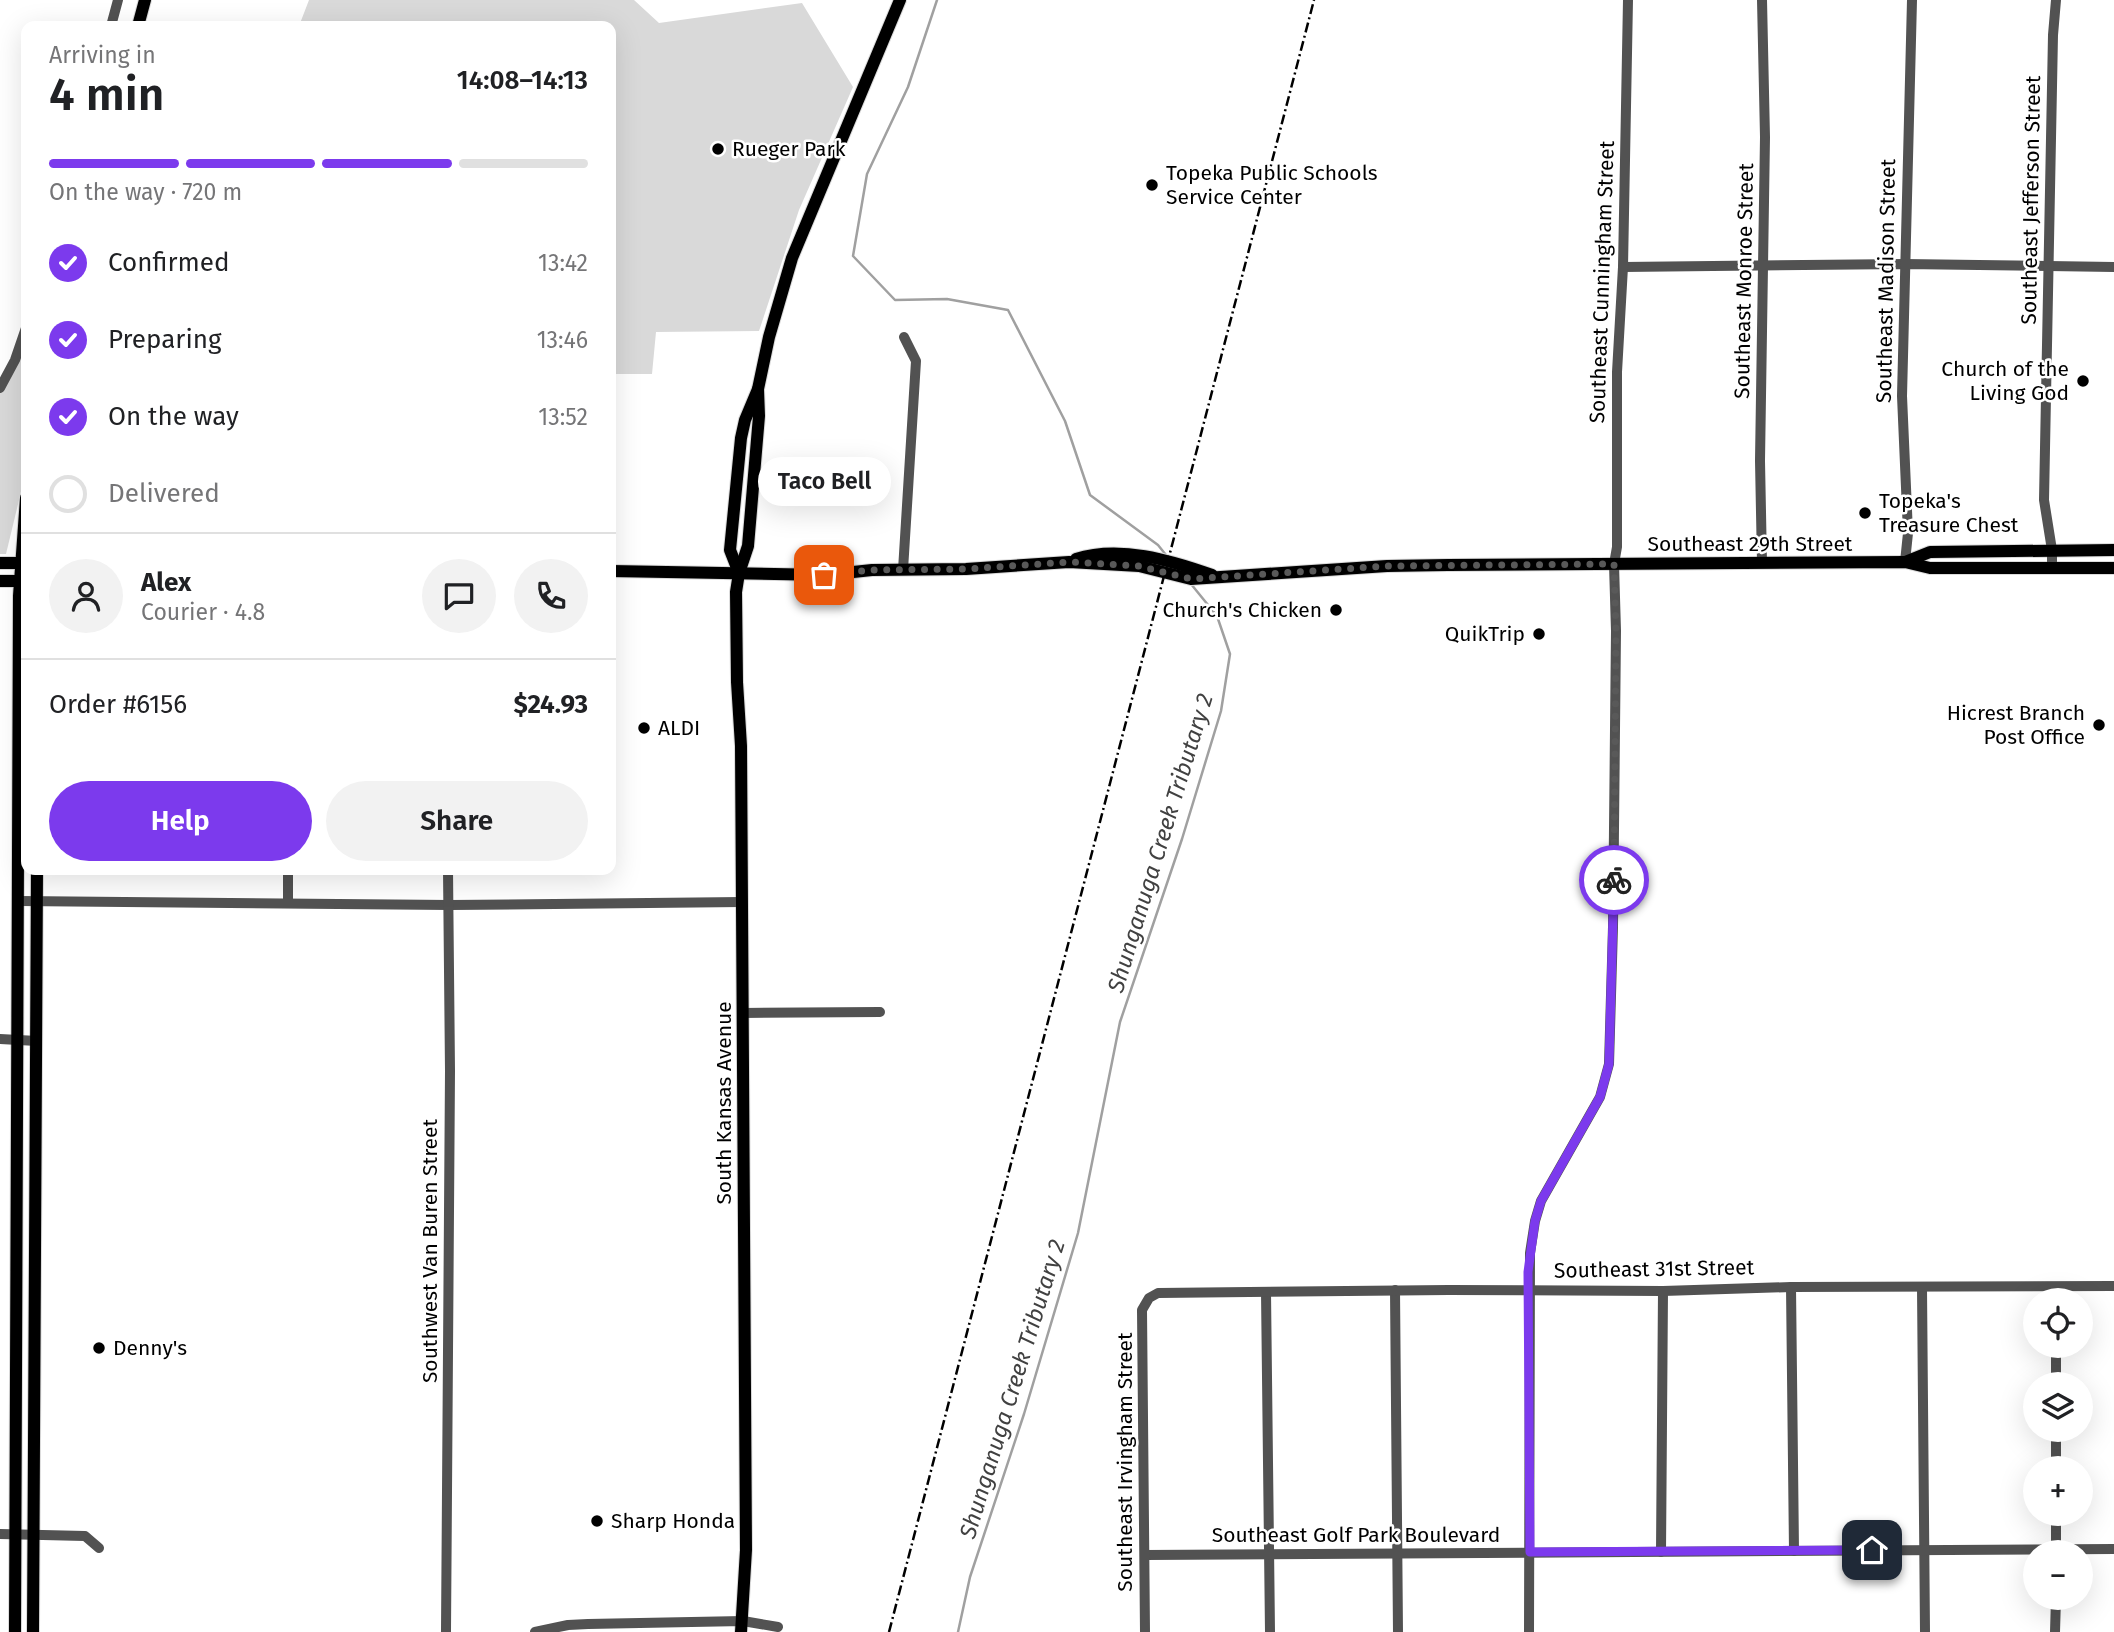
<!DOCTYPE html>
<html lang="en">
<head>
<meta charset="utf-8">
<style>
  :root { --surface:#fff; --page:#f2f2f2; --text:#202124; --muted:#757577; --line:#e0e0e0; --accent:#7c3aed }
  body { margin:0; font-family:"Fira Sans",sans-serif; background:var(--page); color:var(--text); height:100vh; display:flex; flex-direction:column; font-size:26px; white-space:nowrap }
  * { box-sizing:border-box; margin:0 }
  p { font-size:23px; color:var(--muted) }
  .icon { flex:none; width:38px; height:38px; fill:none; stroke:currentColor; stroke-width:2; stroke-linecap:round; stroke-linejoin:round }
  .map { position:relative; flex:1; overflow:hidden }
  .side { position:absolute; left:21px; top:21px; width:595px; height:854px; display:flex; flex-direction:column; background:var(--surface); border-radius:14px; box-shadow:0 7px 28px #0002 }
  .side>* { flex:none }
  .fabs { position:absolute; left:2023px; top:1288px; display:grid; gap:14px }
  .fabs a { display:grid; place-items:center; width:70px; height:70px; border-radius:50%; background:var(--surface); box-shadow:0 7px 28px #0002; font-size:35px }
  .pin { position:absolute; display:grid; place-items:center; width:60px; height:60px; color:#fff; margin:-30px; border-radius:14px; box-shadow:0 4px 10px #0006 }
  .courier { position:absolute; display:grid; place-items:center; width:70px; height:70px; margin:-35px; border:5px solid #7c3aed; border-radius:50%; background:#fff; color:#222; box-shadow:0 2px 9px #0007 }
  .bubble { position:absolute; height:49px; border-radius:24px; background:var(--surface); box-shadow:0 7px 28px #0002; font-size:23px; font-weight:600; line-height:49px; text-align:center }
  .headline em { font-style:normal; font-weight:600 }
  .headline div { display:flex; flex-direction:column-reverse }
  .headline { display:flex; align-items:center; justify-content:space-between; height:119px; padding:0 28px }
  h1 { font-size:46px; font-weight:600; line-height:52px }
  .bar { display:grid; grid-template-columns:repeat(4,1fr); gap:10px 7px; align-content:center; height:84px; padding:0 28px }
  .bar i { height:9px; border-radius:5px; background:var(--line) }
  .bar .on { background:var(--accent) }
  .bar p { grid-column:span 4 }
  .line { display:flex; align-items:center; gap:18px; padding:0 28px; border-top:2px solid var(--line) }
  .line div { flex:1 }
  .round { display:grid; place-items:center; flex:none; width:74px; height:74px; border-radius:37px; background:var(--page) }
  ol { padding:0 28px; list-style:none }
  li { display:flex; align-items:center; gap:21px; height:77px }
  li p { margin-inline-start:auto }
  li .icon { padding:7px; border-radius:50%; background:var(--accent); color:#fff; stroke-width:4 }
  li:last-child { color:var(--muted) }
  li i { width:38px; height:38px; border:4px solid var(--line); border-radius:50% }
  .button { display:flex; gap:14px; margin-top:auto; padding:14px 28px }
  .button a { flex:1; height:80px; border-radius:42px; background:var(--accent); color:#fff; font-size:28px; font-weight:600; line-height:80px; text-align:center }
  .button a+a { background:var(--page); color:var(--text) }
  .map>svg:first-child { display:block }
</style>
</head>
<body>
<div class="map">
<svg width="2114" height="1632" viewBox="0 0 2114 1632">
  <rect width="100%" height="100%" fill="#fff"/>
  <g fill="#d9d9d9">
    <polygon points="309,0 634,0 659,23 802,3 853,87 799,210 759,331 656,332 652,374 611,374 611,26 299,26"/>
    <polygon points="26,340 26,471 6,554 0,554 0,387"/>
  </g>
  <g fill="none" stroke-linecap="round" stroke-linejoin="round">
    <g stroke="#a0a0a0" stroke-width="2.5">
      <polyline points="937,0 908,87 867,174 853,256 895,300 947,299 1008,310 1065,421 1090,495 1158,545 1166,555"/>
      <polyline points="958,1632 970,1577 1024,1414 1078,1233 1120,1022 1182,839 1221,711 1230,654 1217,616 1191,584"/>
    </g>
    <g stroke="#dbdbdb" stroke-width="14">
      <g id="major">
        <polyline points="138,26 145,0"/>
        <path d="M1076 559C1119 545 1170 560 1212 575"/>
        <polyline points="1905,562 1930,552 2114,550"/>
        <polyline points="0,563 21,563 26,566"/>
        <polyline points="611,571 825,575 872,570 966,569 1069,562 1139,566 1191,579 1387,566 1448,565 1905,562 1930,568 2114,568"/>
        <polyline points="739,573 730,550 741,438 745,420 758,389 769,337 792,258 900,0"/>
        <polyline points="0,581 20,581 26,578"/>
        <polyline points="15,1632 19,596 26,498"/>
        <polyline points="33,1632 37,870"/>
        <polyline points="741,1632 746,1550 741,746 737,682 736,592 739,573 748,546 759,416 758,389"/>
      </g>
    </g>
    <g stroke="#525252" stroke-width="10">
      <polyline points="1762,0 1765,137 1760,461 1762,563"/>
      <polyline points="111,26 118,0"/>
      <polyline points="1623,267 1905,264 2114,267"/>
      <polyline points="0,388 15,360 26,328"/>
      <polyline points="1905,562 1908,533 1902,396 1912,0"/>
      <polyline points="2052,568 2052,550 2044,500 2053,35 2056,0"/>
      <polyline points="903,570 916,361 904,337"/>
      <polyline points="288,870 288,903"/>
      <polyline points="19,901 450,905 742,902"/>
      <polyline points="742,1013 880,1012"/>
      <polyline points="0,1039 37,1041"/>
      <polyline points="1791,1287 1794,1551"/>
      <polyline points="2056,1287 2056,1300"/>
      <polyline points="1922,1288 1925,1632"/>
      <polyline points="1395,1290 1398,1632"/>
      <polyline points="1266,1292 1270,1632"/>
      <polyline points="2056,1346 2056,1384"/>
      <polyline points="2056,1430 2056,1468"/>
      <polyline points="2056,1514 2056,1552"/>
      <polyline points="0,1534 85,1536 99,1548"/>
      <polyline points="1661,1552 1663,1291"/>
      <polyline points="1145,1555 2114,1549"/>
      <polyline points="446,1632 450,1071 448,870"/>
      <polyline points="535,1632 568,1625 588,1624 743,1621 778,1627"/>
      <polyline points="1145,1632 1142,1310 1149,1298 1158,1293 1449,1290 1663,1291 1791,1287 2114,1286"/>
      <polyline points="1529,1632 1530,1253 1535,1221 1541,1201 1600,1097 1609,1064 1613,927 1616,631 1614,564 1617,547 1617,372 1623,267 1628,0"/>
      <polyline points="2055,1632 2056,1598"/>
    </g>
    <use href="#major" stroke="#000" stroke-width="12"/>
    <polyline stroke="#000" stroke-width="2.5" stroke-dasharray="10 3.5 2 3.5" stroke-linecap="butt" points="889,1632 1314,0"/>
  </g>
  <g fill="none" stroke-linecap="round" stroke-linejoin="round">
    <polyline stroke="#595959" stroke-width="7" stroke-dasharray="0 12.6" points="824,575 872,570 967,569 1069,562 1139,566 1191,579 1387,566 1614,564 1616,631 1614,880"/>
    <polyline stroke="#7c3aed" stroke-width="9" points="1614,880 1609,1064 1600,1097 1541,1201 1535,1221 1528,1272 1530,1552 1872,1550"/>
  </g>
  <g fill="#000" stroke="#fff" stroke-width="2.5">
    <circle cx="718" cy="149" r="7"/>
    <circle cx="1152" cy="185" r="7"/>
    <circle cx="2083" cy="381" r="7"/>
    <circle cx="1865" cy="513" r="7"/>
    <circle cx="1336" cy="610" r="7"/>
    <circle cx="1539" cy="634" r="7"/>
    <circle cx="2099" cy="725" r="7"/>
    <circle cx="644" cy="728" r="7"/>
    <circle cx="99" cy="1348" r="7"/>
    <circle cx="597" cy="1521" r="7"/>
  </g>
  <g text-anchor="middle" stroke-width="5" stroke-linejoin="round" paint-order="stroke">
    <g font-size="21" fill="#000" stroke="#fff" text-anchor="start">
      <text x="732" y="156">Rueger Park</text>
      <text x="1166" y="180">Topeka Public Schools<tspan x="1166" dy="24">Service Center</tspan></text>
      <text x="2069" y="376" text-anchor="end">Church of the<tspan x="2069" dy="24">Living God</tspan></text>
      <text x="1879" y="508">Topeka's<tspan x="1879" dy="24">Treasure Chest</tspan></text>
      <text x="1322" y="617" text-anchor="end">Church's Chicken</text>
      <text x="1525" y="641" text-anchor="end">QuikTrip</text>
      <text x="2085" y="720" text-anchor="end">Hicrest Branch<tspan x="2085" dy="24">Post Office</tspan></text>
      <text x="658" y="735">ALDI</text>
      <text x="113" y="1355">Denny's</text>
      <text x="611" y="1528">Sharp Honda</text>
    </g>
    <g font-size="21" fill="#000" stroke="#fff">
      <text transform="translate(2031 200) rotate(-89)" y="7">Southeast Jefferson Street</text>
      <text transform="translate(1744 281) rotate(-89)" y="7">Southeast Monroe Street</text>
      <text transform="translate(1886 281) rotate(-89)" y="7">Southeast Madison Street</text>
      <text transform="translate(1602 282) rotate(-88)" y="7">Southeast Cunningham Street</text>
      <text x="1750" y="551">Southeast 29th Street</text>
      <text transform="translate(724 1103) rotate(-90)" y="7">South Kansas Avenue</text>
      <text transform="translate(430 1251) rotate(-90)" y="7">Southwest Van Buren Street</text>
      <text transform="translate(1654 1269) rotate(-1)" y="7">Southeast 31st Street</text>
      <text transform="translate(1125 1462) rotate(-90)" y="7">Southeast Irvingham Street</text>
      <text x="1356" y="1542">Southeast Golf Park Boulevard</text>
    </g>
    <g font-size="23" font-style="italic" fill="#414141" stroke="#fff">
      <text transform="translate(1160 843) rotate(-73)" y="8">Shunganuga Creek Tributary 2</text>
      <text transform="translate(1012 1389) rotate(-73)" y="8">Shunganuga Creek Tributary 2</text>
    </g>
  </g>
</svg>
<div class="fabs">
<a><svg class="icon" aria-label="locate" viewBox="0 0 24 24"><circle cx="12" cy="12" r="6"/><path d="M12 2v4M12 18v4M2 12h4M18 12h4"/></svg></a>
<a><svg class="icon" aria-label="layers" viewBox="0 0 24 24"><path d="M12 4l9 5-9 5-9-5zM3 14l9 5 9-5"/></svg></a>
<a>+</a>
<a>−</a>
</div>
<div class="pin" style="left:824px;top:575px;background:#ea580c"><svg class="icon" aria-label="bag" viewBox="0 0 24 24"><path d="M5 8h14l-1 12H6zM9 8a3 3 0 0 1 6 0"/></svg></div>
<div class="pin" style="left:1872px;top:1550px;background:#1f2937"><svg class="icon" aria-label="home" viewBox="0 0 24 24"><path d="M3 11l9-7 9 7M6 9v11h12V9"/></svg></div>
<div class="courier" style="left:1614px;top:880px"><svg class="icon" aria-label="bike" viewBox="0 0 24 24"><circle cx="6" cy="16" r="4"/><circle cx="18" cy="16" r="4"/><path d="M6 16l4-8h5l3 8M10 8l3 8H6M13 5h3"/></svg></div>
<div class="bubble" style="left:758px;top:457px;width:133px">Taco Bell</div>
<section class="side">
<div class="headline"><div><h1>4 min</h1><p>Arriving in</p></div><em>14:08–14:13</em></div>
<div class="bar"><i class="on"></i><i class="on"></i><i class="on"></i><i></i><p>On the way · 720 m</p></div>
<ol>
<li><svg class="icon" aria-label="check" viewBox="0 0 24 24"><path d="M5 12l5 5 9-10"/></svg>Confirmed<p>13:42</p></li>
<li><svg class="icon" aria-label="check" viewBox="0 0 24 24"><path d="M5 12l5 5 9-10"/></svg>Preparing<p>13:46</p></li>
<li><svg class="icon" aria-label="check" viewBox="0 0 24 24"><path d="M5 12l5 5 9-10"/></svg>On the way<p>13:52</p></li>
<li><i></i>Delivered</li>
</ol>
<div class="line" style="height:126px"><a class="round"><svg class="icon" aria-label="person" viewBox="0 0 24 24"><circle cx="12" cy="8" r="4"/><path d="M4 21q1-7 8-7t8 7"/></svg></a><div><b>Alex</b><p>Courier · 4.8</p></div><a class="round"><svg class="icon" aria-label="chat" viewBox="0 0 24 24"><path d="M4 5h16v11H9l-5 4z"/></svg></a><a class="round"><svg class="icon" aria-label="phone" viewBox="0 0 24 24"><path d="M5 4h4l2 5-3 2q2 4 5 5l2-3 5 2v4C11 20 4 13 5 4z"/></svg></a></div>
<div class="line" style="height:91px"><div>Order #6156</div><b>$24.93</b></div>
<div class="button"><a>Help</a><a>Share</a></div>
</section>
</div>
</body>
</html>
